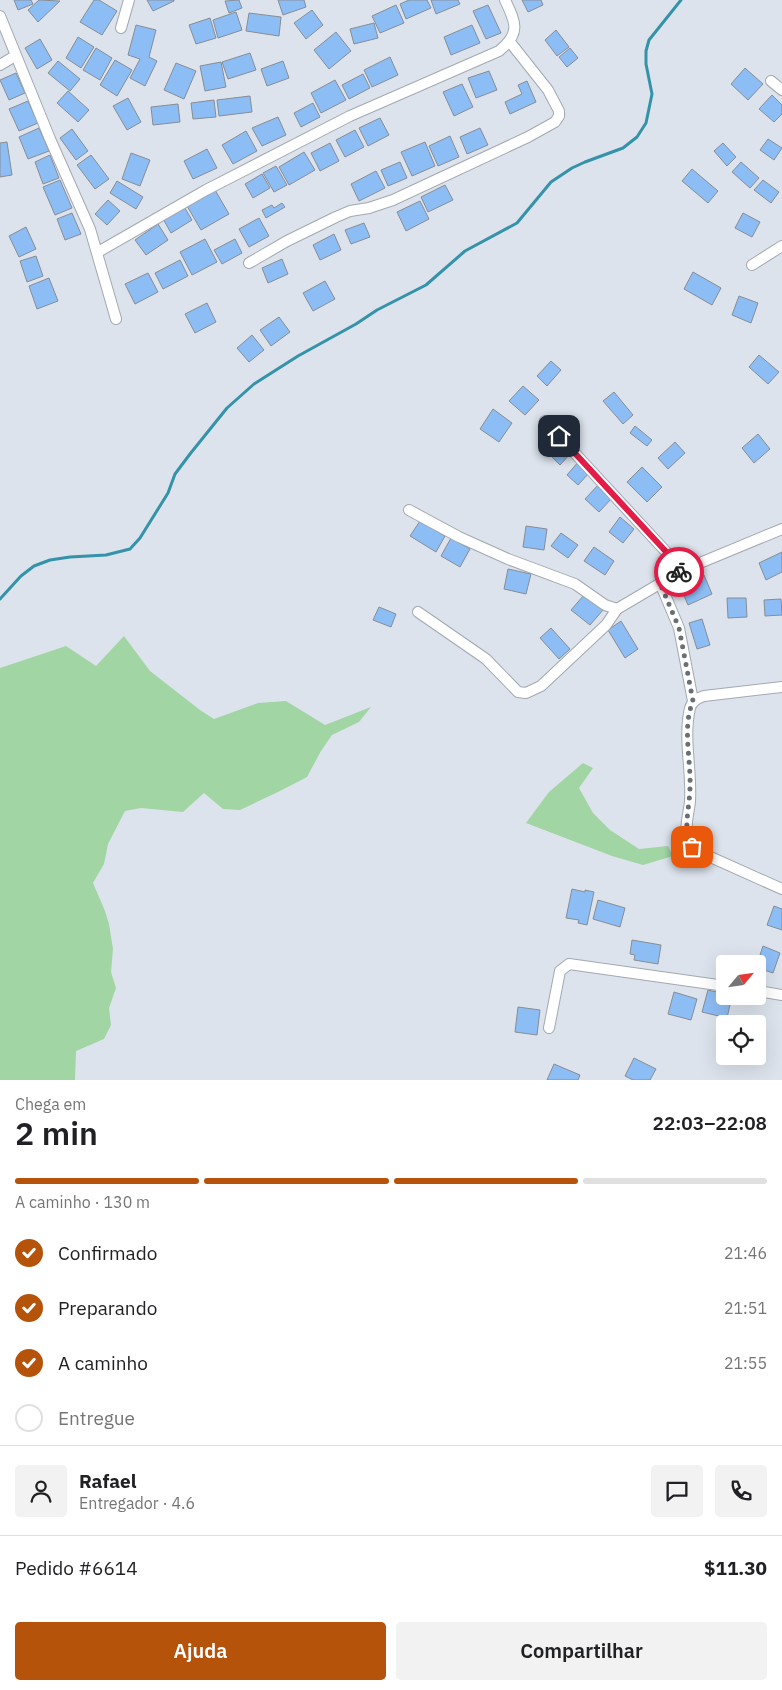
<!DOCTYPE html>
<html lang="pt">
<head>
<meta charset="utf-8">
<style>
  :root { --surface:#fff; --page:#f2f2f2; --text:#202124; --muted:#757577; --line:#e0e0e0; --accent:#b45309 }
  body { margin:0; font-family:"IBM Plex Sans",sans-serif; background:var(--page); color:var(--text); height:100vh; display:flex; flex-direction:column; font-size:19px; white-space:nowrap }
  * { box-sizing:border-box; margin:0 }
  p { font-size:16px; color:var(--muted) }
  .icon { flex:none; width:28px; height:28px; fill:none; stroke:currentColor; stroke-width:2; stroke-linecap:round; stroke-linejoin:round }
  .map { position:relative; height:1080px; overflow:hidden }
  .panel { display:flex; flex-direction:column; background:var(--surface); flex:1 }
  .panel>* { flex:none }
  .needle { width:32px; rotate:61deg }
  .tools { position:absolute; left:716px; top:955px; display:grid; gap:10px }
  .tools a { display:grid; place-items:center; width:50px; height:50px; border-radius:5px; background:var(--surface); box-shadow:0 5px 20px #0002; font-size:25px }
  .pin { position:absolute; display:grid; place-items:center; width:42px; height:42px; color:#fff; margin:-21px; border-radius:10px; box-shadow:0 2px 8px #0006 }
  .courier { position:absolute; display:grid; place-items:center; width:50px; height:50px; margin:-25px; border:4px solid #e11d48; border-radius:50%; background:#fff; color:#222; box-shadow:0 1px 6px #0007 }
  .headline em { font-style:normal; font-weight:600 }
  .headline div { display:flex; flex-direction:column-reverse }
  .headline { display:flex; align-items:center; justify-content:space-between; height:85px; padding:0 15px }
  h1 { font-size:32px; font-weight:600; line-height:38px }
  .bar { display:grid; grid-template-columns:repeat(4,1fr); gap:8px 5px; align-content:center; height:60px; padding:0 15px }
  .bar i { height:6px; border-radius:4px; background:var(--line) }
  .bar .on { background:var(--accent) }
  .bar p { grid-column:span 4 }
  .line { display:flex; align-items:center; gap:12px; padding:0 15px; border-top:1px solid var(--line) }
  .line div { flex:1 }
  .round { display:grid; place-items:center; flex:none; width:52px; height:52px; border-radius:5px; background:var(--page) }
  ol { padding:0 15px; list-style:none }
  li { display:flex; align-items:center; gap:15px; height:55px }
  li p { margin-inline-start:auto }
  li .icon { padding:5px; border-radius:50%; background:var(--accent); color:#fff; stroke-width:4 }
  li:last-child { color:var(--muted) }
  li i { width:28px; height:28px; border:2px solid var(--line); border-radius:50% }
  .cta { display:flex; gap:10px; margin-top:auto; padding:10px 15px }
  .cta a { flex:1; height:58px; border-radius:5px; background:var(--accent); color:#fff; font-size:20px; font-weight:600; line-height:58px; text-align:center }
  .cta a+a { background:var(--page); color:var(--text) }
  .map>svg:first-child { display:block }
</style>
</head>
<body>
<div class="map">
<svg width="782" height="1080" viewBox="0 0 782 1080">
  <rect width="100%" height="100%" fill="#dce3ec"/>
  <g fill="#a2d5a4">
    <polygon points="124,636 150,671 200,710 214,719 258,703 286,701 325,725 371,707 359,722 332,735 321,751 307,777 280,791 240,810 223,809 204,793 183,812 141,808 125,811 108,844 104,864 93,883 105,911 109,924 113,949 111,972 116,988 109,1008 111,1025 104,1039 76,1051 75,1080 0,1080 0,668 66,646 96,666"/>
    <polygon points="583,763 593,768 579,788 593,813 610,830 639,849 668,846 673,856 643,865 612,856 526,823 549,792"/>
  </g>
  <g fill="none" stroke-linecap="round" stroke-linejoin="round">
    <polyline stroke="#3492a9" stroke-width="3" points="0,599 21,576 34,566 50,560 70,557 106,555 130,549 140,538 168,493 175,474 190,454 227,408 254,384 298,356 356,324 377,310 426,285 465,251 517,223 551,182 572,168 585,162 623,148 637,137 646,123 652,94 646,64 646,51 649,40 681,0"/>
  </g>
  <g fill="#8dbdf5" stroke="#878d95">
    <polygon points="14,0 31,0 33,4 18,10"/>
    <polygon points="39,0 60,1 38,22 28,10"/>
    <polygon points="94,0 99,0 117,11 102,35 80,22"/>
    <polygon points="147,0 174,0 174,1 153,11"/>
    <polygon points="239,0 242,8 229,13 225,1"/>
    <polygon points="278,0 304,0 306,7 283,15"/>
    <polygon points="409,0 427,0 431,8 406,19 400,4"/>
    <polygon points="431,0 458,0 460,4 436,14"/>
    <polygon points="522,0 541,0 543,5 528,12"/>
    <polygon points="396,5 404,23 380,33 372,16"/>
    <polygon points="488,5 501,33 486,39 473,11"/>
    <polygon points="312,10 323,25 306,39 294,23"/>
    <polygon points="236,12 242,30 218,38 213,20"/>
    <polygon points="249,13 281,17 279,36 246,31"/>
    <polygon points="210,18 216,38 196,44 189,25"/>
    <polygon points="374,23 378,38 354,44 350,29"/>
    <polygon points="136,25 156,30 149,57 157,61 145,86 130,78 140,59 128,55"/>
    <polygon points="472,25 480,43 451,55 444,37"/>
    <polygon points="556,30 569,47 557,56 545,40"/>
    <polygon points="336,32 351,51 329,69 314,50"/>
    <polygon points="78,37 94,47 81,68 66,58"/>
    <polygon points="40,39 52,60 37,69 25,48"/>
    <polygon points="96,48 112,58 100,80 83,70"/>
    <polygon points="570,48 578,58 567,67 559,57"/>
    <polygon points="250,53 256,70 228,79 222,62"/>
    <polygon points="390,57 398,75 372,87 364,70"/>
    <polygon points="115,60 132,70 117,96 100,85"/>
    <polygon points="58,61 80,79 70,91 48,73"/>
    <polygon points="283,61 289,78 267,86 261,69"/>
    <polygon points="221,62 226,87 205,91 200,66"/>
    <polygon points="176,63 196,71 184,99 164,90"/>
    <polygon points="745,68 763,84 748,100 731,84"/>
    <polygon points="489,71 497,90 476,98 468,78"/>
    <polygon points="16,73 25,93 9,100 0,80"/>
    <polygon points="363,74 370,88 349,99 342,85"/>
    <polygon points="335,80 346,100 321,113 311,93"/>
    <polygon points="527,81 536,102 510,114 505,102 522,94 518,85"/>
    <polygon points="462,84 473,107 454,116 443,92"/>
    <polygon points="68,91 89,110 78,122 57,103"/>
    <polygon points="772,95 782,105 782,114 774,122 759,109"/>
    <polygon points="250,96 252,112 219,116 217,100"/>
    <polygon points="128,98 141,122 127,130 113,106"/>
    <polygon points="214,100 216,117 193,119 191,103"/>
    <polygon points="28,101 38,123 19,131 9,109"/>
    <polygon points="313,103 320,117 301,127 294,113"/>
    <polygon points="178,104 180,122 153,125 151,107"/>
    <polygon points="278,117 286,135 262,146 252,128"/>
    <polygon points="380,118 389,135 368,146 359,128"/>
    <polygon points="39,128 49,151 28,159 19,137"/>
    <polygon points="480,128 488,145 467,154 460,137"/>
    <polygon points="72,129 88,151 76,160 60,138"/>
    <polygon points="355,130 364,147 345,157 336,140"/>
    <polygon points="246,131 257,151 233,164 222,145"/>
    <polygon points="450,136 459,157 438,166 429,146"/>
    <polygon points="768,139 782,148 774,160 760,150"/>
    <polygon points="7,142 12,175 0,177 0,143"/>
    <polygon points="425,142 435,166 412,176 401,152"/>
    <polygon points="330,143 339,161 320,171 311,153"/>
    <polygon points="723,143 736,157 727,166 714,151"/>
    <polygon points="207,149 217,168 193,179 184,161"/>
    <polygon points="304,152 315,170 289,185 279,167"/>
    <polygon points="131,153 150,160 140,186 122,179"/>
    <polygon points="50,155 59,178 43,184 35,162"/>
    <polygon points="91,155 109,179 95,189 77,165"/>
    <polygon points="400,162 407,178 388,186 381,170"/>
    <polygon points="741,162 759,178 750,188 732,172"/>
    <polygon points="276,166 287,185 274,192 263,173"/>
    <polygon points="692,169 718,191 708,203 682,181"/>
    <polygon points="376,171 385,188 359,201 351,184"/>
    <polygon points="262,174 270,188 253,198 245,184"/>
    <polygon points="60,180 72,208 55,215 43,187"/>
    <polygon points="763,180 779,192 771,203 754,190"/>
    <polygon points="117,181 143,197 136,209 110,193"/>
    <polygon points="445,185 453,200 428,212 421,197"/>
    <polygon points="215,190 229,214 201,230 187,206"/>
    <polygon points="108,200 120,211 107,225 95,214"/>
    <polygon points="420,201 429,219 406,231 397,212"/>
    <polygon points="282,203 285,207 266,218 262,210 272,205 274,208"/>
    <polygon points="183,205 192,220 171,233 162,217"/>
    <polygon points="72,213 81,234 65,240 57,219"/>
    <polygon points="743,213 760,222 752,237 735,228"/>
    <polygon points="259,218 269,236 249,247 239,229"/>
    <polygon points="364,223 370,237 351,244 345,230"/>
    <polygon points="158,224 168,240 146,255 135,240"/>
    <polygon points="26,227 36,249 19,257 9,236"/>
    <polygon points="334,234 341,250 320,260 313,245"/>
    <polygon points="205,239 217,262 192,275 180,252"/>
    <polygon points="235,239 242,253 222,264 214,250"/>
    <polygon points="36,256 43,276 27,282 20,261"/>
    <polygon points="282,259 288,274 268,283 262,268"/>
    <polygon points="180,260 188,276 163,289 155,273"/>
    <polygon points="693,272 721,288 712,305 684,289"/>
    <polygon points="148,273 158,292 135,304 125,284"/>
    <polygon points="49,278 58,301 37,309 29,286"/>
    <polygon points="325,281 335,299 313,311 303,293"/>
    <polygon points="739,296 758,303 751,323 732,315"/>
    <polygon points="207,303 216,322 195,333 185,314"/>
    <polygon points="279,317 290,332 271,346 260,330"/>
    <polygon points="252,335 264,350 249,362 237,348"/>
    <polygon points="759,355 779,372 768,384 749,367"/>
    <polygon points="551,361 561,370 547,386 537,376"/>
    <polygon points="523,386 539,400 525,415 509,401"/>
    <polygon points="614,392 633,415 623,424 603,401"/>
    <polygon points="493,409 512,423 499,442 480,429"/>
    <polygon points="635,426 652,440 647,446 630,433"/>
    <polygon points="758,434 770,449 754,463 742,448"/>
    <polygon points="675,442 685,453 668,469 658,458"/>
    <polygon points="559,443 570,454 560,465 549,454"/>
    <polygon points="579,461 590,472 578,485 567,475"/>
    <polygon points="642,467 662,487 647,502 627,482"/>
    <polygon points="599,484 613,497 599,512 585,499"/>
    <polygon points="620,517 634,529 623,543 609,532"/>
    <polygon points="420,521 445,536 436,552 410,536"/>
    <polygon points="526,526 547,529 544,550 523,547"/>
    <polygon points="561,533 578,545 568,558 551,546"/>
    <polygon points="451,538 470,549 460,567 441,556"/>
    <polygon points="594,547 614,561 605,575 584,561"/>
    <polygon points="782,552 782,572 766,580 759,563"/>
    <polygon points="508,569 531,574 526,594 504,589"/>
    <polygon points="704,575 712,594 688,605 680,586"/>
    <polygon points="584,595 603,610 590,625 571,610"/>
    <polygon points="727,598 746,598 747,617 728,618"/>
    <polygon points="781,599 782,615 765,616 764,600"/>
    <polygon points="379,607 396,614 391,627 373,620"/>
    <polygon points="702,619 710,645 697,649 689,623"/>
    <polygon points="621,621 638,649 625,658 608,630"/>
    <polygon points="551,628 570,649 559,659 540,638"/>
    <polygon points="572,889 585,892 585,890 594,892 587,925 578,923 579,920 566,918"/>
    <polygon points="598,900 625,908 620,927 593,919"/>
    <polygon points="774,906 782,909 782,930 767,925"/>
    <polygon points="632,940 661,945 658,964 634,960 635,955 630,954"/>
    <polygon points="763,946 780,953 773,973 758,968 757,964"/>
    <polygon points="708,990 725,994 725,996 732,996 727,1018 702,1012"/>
    <polygon points="674,992 697,999 691,1020 668,1014"/>
    <polygon points="518,1007 540,1010 537,1035 515,1032"/>
    <polygon points="758,1040 764,1041 762,1060 740,1057 758,1056"/>
    <polygon points="634,1058 656,1069 650,1080 633,1080 625,1076"/>
    <polygon points="554,1064 580,1075 578,1080 547,1080"/>
  </g>
  <g fill="none" stroke-linecap="round" stroke-linejoin="round">
    <g stroke="#a3a9b1" stroke-width="12">
      <g id="minor">
        <polyline points="0,16 50,139 90,229 116,319"/>
        <polyline points="121,28 129,0"/>
        <polyline points="0,65 15,56"/>
        <polyline points="771,81 782,90"/>
        <path d="M98 252 206 190 350 116 499 51C521 33 516 23 505 0"/>
        <polyline points="249,263 287,241 336,217 350,211 369,208 393,200 528,137 555,122 559,116 559,111 548,90 510,42"/>
        <polyline points="752,265 782,246"/>
        <polyline points="545,421 683,570"/>
        <polyline points="409,510 459,537 508,559 575,584 605,605 617,609 683,570 782,529"/>
        <polyline points="660,583 679,628 693,701"/>
        <polyline points="418,612 486,659 518,692 526,693 541,686 606,625 617,609"/>
        <path d="M782 687 704 696C697 698 692 701 690 708 683 738 692 771 690 801 689 813 684 827 688 839 689 845 693 848 697 851L782 889"/>
        <polyline points="758,991 782,995"/>
        <polyline points="549,1028 560,971 569,964 725,986"/>
      </g>
    </g>
    <use href="#minor" stroke="#fff" stroke-width="10"/>
  </g>
  <g fill="none" stroke-linecap="round" stroke-linejoin="round">
    <path stroke="#6a6f74" stroke-width="5" stroke-dasharray="0 9" d="M679 572 660 583 679 628 693 701C682 727 691 759 690 786 690 801 686 817 687 832 687 838 689 842 692 847"/>
    <polyline stroke="#e11d48" stroke-width="6" points="559,436 683,570 679,572"/>
  </g>
</svg>
<div class="tools">
<a><svg class="needle" viewBox="-14 -14 28 28"><path d="M0-13l5 13h-10z" fill="#e53935"/><path d="M0 13l5-13h-10z" fill="#757577"/></svg></a>
<a><svg class="icon" aria-label="locate" viewBox="0 0 24 24"><circle cx="12" cy="12" r="6"/><path d="M12 2v4M12 18v4M2 12h4M18 12h4"/></svg></a>
</div>
<div class="pin" style="left:692px;top:847px;background:#ea580c"><svg class="icon" aria-label="bag" viewBox="0 0 24 24"><path d="M5 8h14l-1 12H6zM9 8a3 3 0 0 1 6 0"/></svg></div>
<div class="pin" style="left:559px;top:436px;background:#1f2937"><svg class="icon" aria-label="home" viewBox="0 0 24 24"><path d="M3 11l9-7 9 7M6 9v11h12V9"/></svg></div>
<div class="courier" style="left:679px;top:572px"><svg class="icon" aria-label="bike" viewBox="0 0 24 24"><circle cx="6" cy="16" r="4"/><circle cx="18" cy="16" r="4"/><path d="M6 16l4-8h5l3 8M10 8l3 8H6M13 5h3"/></svg></div>
</div>
<section class="panel">
<div class="headline"><div><h1>2 min</h1><p>Chega em</p></div><em>22:03–22:08</em></div>
<div class="bar"><i class="on"></i><i class="on"></i><i class="on"></i><i></i><p>A caminho · 130 m</p></div>
<ol>
<li><svg class="icon" aria-label="check" viewBox="0 0 24 24"><path d="M5 12l5 5 9-10"/></svg>Confirmado<p>21:46</p></li>
<li><svg class="icon" aria-label="check" viewBox="0 0 24 24"><path d="M5 12l5 5 9-10"/></svg>Preparando<p>21:51</p></li>
<li><svg class="icon" aria-label="check" viewBox="0 0 24 24"><path d="M5 12l5 5 9-10"/></svg>A caminho<p>21:55</p></li>
<li><i></i>Entregue</li>
</ol>
<div class="line" style="height:90px"><a class="round"><svg class="icon" aria-label="person" viewBox="0 0 24 24"><circle cx="12" cy="8" r="4"/><path d="M4 21q1-7 8-7t8 7"/></svg></a><div><b>Rafael</b><p>Entregador · 4.6</p></div><a class="round"><svg class="icon" aria-label="chat" viewBox="0 0 24 24"><path d="M4 5h16v11H9l-5 4z"/></svg></a><a class="round"><svg class="icon" aria-label="phone" viewBox="0 0 24 24"><path d="M5 4h4l2 5-3 2q2 4 5 5l2-3 5 2v4C11 20 4 13 5 4z"/></svg></a></div>
<div class="line" style="height:65px"><div>Pedido #6614</div><b>$11.30</b></div>
<div class="cta"><a>Ajuda</a><a>Compartilhar</a></div>
</section>
</body>
</html>
